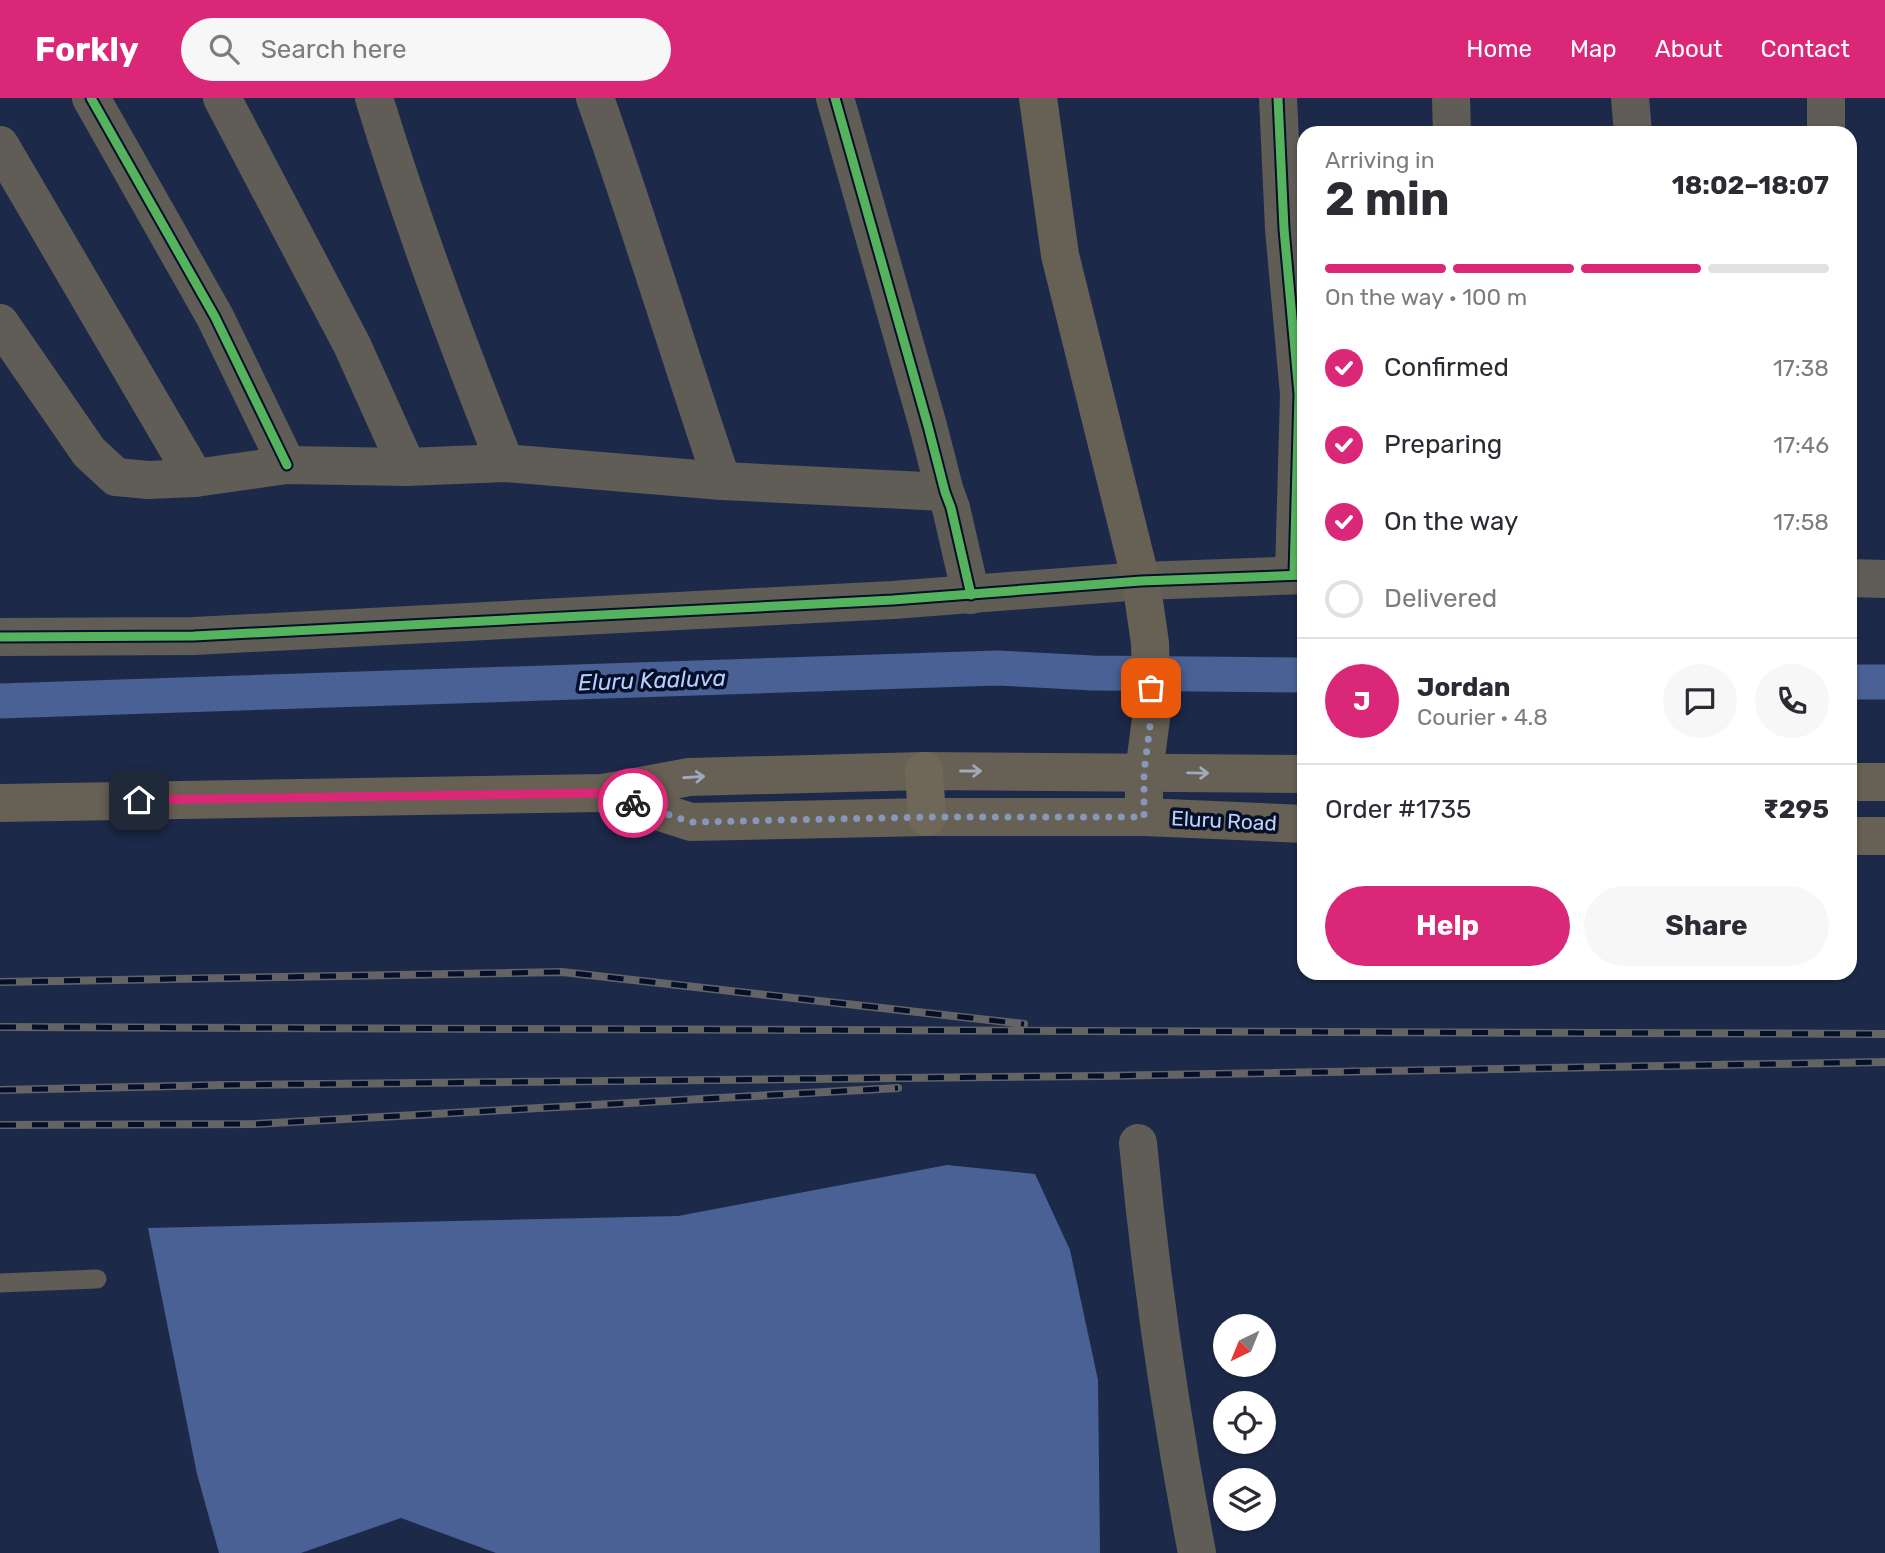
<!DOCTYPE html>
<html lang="en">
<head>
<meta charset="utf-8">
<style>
  :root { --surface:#fff; --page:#f7f7f7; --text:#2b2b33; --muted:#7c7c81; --line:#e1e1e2; --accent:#db2777 }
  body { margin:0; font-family:Rubik,sans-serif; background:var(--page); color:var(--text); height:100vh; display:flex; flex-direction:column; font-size:26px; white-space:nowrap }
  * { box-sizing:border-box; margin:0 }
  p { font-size:23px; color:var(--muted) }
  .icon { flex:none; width:38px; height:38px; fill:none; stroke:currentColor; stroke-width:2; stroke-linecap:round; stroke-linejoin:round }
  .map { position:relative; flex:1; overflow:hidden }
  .drawer { position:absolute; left:1297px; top:28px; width:560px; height:854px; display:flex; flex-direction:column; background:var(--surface); border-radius:21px; box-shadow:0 2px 5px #0004 }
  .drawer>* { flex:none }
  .needle { width:46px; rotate:223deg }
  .buttons { position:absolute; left:1213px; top:1216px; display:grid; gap:14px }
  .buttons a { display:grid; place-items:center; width:63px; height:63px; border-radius:50%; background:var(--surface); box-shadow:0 2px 5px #0004; font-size:35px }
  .pin { position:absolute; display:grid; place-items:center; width:60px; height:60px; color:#fff; margin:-30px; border-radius:14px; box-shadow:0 4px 10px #0006 }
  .courier { position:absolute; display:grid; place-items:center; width:70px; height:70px; margin:-35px; border:5px solid #db2777; border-radius:50%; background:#fff; color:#222; box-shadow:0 2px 9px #0007 }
  .summary em { font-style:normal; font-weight:700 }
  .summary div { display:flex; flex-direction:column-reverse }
  .summary { display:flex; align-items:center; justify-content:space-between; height:119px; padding:0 28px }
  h1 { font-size:46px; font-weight:700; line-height:52px }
  .bar { display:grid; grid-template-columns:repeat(4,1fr); gap:10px 7px; align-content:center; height:84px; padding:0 28px }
  .bar i { height:9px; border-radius:5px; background:var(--line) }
  .bar .selected { background:var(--accent) }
  .bar p { grid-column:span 4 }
  .line { display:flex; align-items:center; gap:18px; padding:0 28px; border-top:2px solid var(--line) }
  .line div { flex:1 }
  .round { display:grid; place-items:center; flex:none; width:74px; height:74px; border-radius:37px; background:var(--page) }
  ol { padding:0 28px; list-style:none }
  li { display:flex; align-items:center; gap:21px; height:77px }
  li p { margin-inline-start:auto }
  li .icon { padding:7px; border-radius:50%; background:var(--accent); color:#fff; stroke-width:4 }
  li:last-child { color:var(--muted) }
  li i { width:38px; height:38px; border:4px solid var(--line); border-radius:50% }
  .action { display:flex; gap:14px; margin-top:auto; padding:14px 28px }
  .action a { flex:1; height:80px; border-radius:42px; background:var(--accent); color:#fff; font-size:28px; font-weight:700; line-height:80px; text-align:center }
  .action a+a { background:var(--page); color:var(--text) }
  header { display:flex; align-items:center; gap:42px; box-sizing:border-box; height:98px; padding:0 35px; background:var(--accent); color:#fff }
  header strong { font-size:33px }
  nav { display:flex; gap:38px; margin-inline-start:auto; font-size:24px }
  .search { width:490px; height:63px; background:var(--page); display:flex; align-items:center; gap:18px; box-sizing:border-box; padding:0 24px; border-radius:38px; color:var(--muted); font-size:26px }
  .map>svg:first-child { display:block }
</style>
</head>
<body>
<header>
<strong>Forkly</strong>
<div class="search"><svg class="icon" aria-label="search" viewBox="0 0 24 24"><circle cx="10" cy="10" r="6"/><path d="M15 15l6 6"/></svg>Search here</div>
<nav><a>Home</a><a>Map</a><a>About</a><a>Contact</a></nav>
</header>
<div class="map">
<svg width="1885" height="1455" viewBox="0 0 1885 1455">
  <rect width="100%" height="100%" fill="#1d2949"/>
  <polygon fill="#496195" points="947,1067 1035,1076 1070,1152 1098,1282 1100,1455 496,1455 401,1420 301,1455 219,1455 197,1376 148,1130 678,1118"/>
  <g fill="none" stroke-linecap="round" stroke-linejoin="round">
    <g stroke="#496195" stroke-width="35">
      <polyline points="1850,584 1885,584"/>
      <polyline points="0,603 997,570 1093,575 1304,577"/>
    </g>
    <polyline stroke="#605d56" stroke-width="19" points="0,1185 97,1181"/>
    <g stroke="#605d56" stroke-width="38">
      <polyline points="91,0 215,219 287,367"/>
      <polyline points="222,0 352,247 407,369"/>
      <path d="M374 0C412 124 457 245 505 365"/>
      <path d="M595 0C640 127 679 256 722 383"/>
      <polyline points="835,0 928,328 945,394 951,410 971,497"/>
      <polyline points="1278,0 1284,131 1299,296 1294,476"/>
      <polyline points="1451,0 1452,35"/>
      <polyline points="1630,0 1633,35"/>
      <polyline points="1826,0 1826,35"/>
      <polyline points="0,47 195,380"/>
      <polyline points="0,225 89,354 116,379 148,382 195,380 287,367 407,369 505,365 722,383 945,394"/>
      <polyline points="0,539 194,538 893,502 1141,483"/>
      <path d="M1138 1045C1151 1183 1171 1319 1197 1455"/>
    </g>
    <g stroke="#605d56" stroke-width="38">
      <polyline points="1850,480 1885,481"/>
      <polyline points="1141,483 1304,477"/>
    </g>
    <g stroke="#676054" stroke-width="38">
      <polyline points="1038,0 1060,157 1141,483 1150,545 1152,613 1144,674 1144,719"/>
      <polyline points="1850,684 1885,684"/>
      <polyline points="607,697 691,724 927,719 1144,719 1304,726"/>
      <polyline points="0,705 603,695 689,679 924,673 1304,676"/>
      <polyline points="1850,738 1885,738"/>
    </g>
    <polyline stroke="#6f6858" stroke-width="38" points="924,673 927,719"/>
    <g stroke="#646466" stroke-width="8">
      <g id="rail">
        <polyline points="0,884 562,874 1024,926"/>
        <polyline points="0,929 1885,936"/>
        <polyline points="0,992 222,987 1100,978 1885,964"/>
        <polyline points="0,1027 255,1026 898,990"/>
      </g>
    </g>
    <use href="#rail" stroke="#050f28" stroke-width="5" stroke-dasharray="16" stroke-linecap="butt"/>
    <g stroke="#050f28" stroke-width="13">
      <g id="cycleway">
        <polyline points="91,0 215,219 287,367"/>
        <polyline points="835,0 928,328 945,394 951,410 971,497"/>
        <polyline points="1278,0 1284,131 1299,296 1294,476"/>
        <polyline points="0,539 194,538 893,502 1141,483 1304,477"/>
      </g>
    </g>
    <use href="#cycleway" stroke="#56b35d" stroke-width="9"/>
  </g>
  <defs><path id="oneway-shaft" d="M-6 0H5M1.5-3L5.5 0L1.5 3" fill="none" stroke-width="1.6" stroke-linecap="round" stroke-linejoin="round" transform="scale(1.75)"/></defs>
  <g stroke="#a0aabd">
    <use href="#oneway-shaft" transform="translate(971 673)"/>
    <use href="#oneway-shaft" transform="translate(1198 675) rotate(1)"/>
    <use href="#oneway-shaft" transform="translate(694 679) rotate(-4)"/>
  </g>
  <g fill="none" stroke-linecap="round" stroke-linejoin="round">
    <polyline stroke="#8697b9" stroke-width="7" stroke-dasharray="0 12.6" points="633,705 691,724 928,719 1144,719 1144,674 1152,612 1151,590"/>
    <polyline stroke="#db2777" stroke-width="9" points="139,702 603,695 633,705"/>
  </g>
  <g text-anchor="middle" stroke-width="7" stroke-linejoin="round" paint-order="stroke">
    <g font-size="21" fill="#bfd2f6" stroke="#050f28">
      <text transform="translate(1224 723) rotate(3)" y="7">Eluru Road</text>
    </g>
    <g font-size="23" font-style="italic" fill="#b6ceff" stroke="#050f28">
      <text transform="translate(652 582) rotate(-2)" y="8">Eluru Kaaluva</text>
    </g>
  </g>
</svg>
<div class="buttons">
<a><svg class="needle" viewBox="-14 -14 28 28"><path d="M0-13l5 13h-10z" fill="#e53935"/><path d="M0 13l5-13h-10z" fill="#7c7c81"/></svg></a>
<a><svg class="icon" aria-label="locate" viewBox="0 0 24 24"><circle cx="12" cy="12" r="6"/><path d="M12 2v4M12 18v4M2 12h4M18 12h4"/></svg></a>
<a><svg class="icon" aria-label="layers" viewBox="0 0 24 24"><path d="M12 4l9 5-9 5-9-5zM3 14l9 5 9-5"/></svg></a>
</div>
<div class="pin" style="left:1151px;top:590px;background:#ea580c"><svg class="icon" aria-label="bag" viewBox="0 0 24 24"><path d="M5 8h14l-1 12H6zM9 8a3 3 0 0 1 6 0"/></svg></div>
<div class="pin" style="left:139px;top:702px;background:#1f2937"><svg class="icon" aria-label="home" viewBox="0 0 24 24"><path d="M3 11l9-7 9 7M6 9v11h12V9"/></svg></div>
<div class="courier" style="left:633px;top:705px"><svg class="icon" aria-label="bike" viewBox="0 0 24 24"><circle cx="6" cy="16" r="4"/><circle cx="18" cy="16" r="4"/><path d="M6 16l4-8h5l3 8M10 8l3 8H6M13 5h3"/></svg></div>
<section class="drawer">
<div class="summary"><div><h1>2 min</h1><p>Arriving in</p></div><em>18:02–18:07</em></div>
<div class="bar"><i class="selected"></i><i class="selected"></i><i class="selected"></i><i></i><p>On the way · 100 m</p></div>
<ol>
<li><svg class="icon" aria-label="check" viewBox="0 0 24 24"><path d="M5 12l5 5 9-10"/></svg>Confirmed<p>17:38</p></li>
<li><svg class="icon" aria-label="check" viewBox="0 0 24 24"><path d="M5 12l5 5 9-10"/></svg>Preparing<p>17:46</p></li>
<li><svg class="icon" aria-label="check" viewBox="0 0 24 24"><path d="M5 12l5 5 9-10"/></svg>On the way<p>17:58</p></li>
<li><i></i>Delivered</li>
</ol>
<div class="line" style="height:126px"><b class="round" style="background:var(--accent);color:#fff">J</b><div><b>Jordan</b><p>Courier · 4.8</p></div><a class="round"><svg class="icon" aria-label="chat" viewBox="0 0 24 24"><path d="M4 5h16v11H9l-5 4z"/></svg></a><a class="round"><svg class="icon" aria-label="phone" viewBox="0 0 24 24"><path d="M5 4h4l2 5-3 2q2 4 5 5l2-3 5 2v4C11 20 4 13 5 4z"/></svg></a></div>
<div class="line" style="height:91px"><div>Order #1735</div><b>₹295</b></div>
<div class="action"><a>Help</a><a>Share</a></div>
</section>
</div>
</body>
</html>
